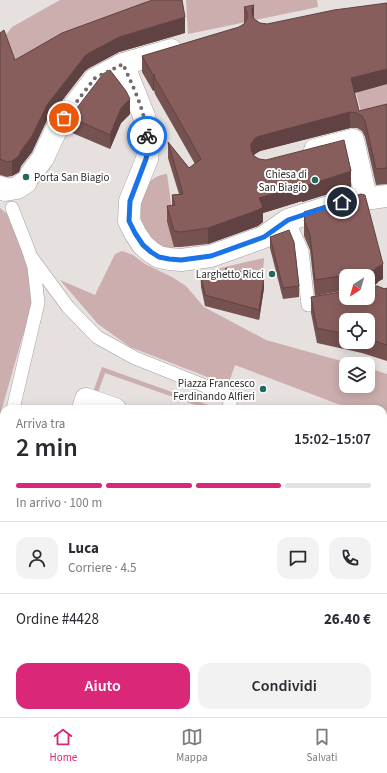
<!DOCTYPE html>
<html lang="it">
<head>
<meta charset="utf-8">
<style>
  :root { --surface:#fff; --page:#f2f2f3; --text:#2b2b33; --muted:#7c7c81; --line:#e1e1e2; --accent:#db2777 }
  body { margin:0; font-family:"Source Sans 3",sans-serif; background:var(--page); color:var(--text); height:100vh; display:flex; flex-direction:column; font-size:15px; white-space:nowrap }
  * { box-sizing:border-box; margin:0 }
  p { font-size:13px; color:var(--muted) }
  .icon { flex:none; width:22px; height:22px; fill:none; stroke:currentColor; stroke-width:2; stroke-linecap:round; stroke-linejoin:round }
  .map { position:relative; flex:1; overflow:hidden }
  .side { position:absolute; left:0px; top:405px; width:387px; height:312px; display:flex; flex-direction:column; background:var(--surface); border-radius:12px 12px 0 0; box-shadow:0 2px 10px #0003 }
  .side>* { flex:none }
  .needle { width:26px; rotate:217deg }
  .controls { position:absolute; left:339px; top:269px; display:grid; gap:8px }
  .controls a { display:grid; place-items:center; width:36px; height:36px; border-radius:8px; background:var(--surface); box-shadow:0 2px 10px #0003; font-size:20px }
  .pin { position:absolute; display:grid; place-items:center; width:34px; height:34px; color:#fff; margin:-17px; border:2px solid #fff; border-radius:50%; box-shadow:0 1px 4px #0007 }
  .courier { position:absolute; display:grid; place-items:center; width:40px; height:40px; margin:-20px; border:3px solid #1a73e8; border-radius:50%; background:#fff; color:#222; box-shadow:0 1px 5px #0007 }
  .head em { font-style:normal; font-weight:600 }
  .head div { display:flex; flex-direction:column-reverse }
  .head { display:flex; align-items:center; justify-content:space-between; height:68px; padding:0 16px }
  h1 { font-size:26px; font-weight:600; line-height:30px }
  .bar { display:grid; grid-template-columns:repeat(4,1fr); gap:6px 4px; align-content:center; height:48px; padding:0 16px }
  .bar i { height:5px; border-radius:3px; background:var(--line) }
  .bar .on { background:var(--accent) }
  .bar p { grid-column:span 4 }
  .line { display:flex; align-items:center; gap:10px; padding:0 16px; border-top:1px solid var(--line) }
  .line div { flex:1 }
  .round { display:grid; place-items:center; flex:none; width:42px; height:42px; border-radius:12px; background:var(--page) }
  .action { display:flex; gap:8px; margin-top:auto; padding:8px 16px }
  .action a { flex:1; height:46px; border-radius:12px; background:var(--accent); color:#fff; font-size:16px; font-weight:600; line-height:46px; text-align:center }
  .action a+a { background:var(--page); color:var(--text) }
  .tabs { display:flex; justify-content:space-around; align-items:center; height:56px; border-top:1px solid var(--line); background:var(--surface); font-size:11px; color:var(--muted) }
  .tabs a { display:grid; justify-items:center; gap:2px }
  .tabs .on { color:var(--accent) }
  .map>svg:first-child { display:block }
</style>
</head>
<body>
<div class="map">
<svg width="387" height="717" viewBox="0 0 387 717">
  <rect width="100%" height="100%" fill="#e6e0df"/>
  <g fill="#cbaead">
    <polygon points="60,0 149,0 140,8 11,63 4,37 12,27"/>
    <polygon points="186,0 317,0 318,7 188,34"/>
    <polygon points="387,84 387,117 367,137 356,92"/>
    <path d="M167 174 172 210 167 222 176 253C169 250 158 246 153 242 133 224 136 176 167 174Z"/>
    <polygon points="0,208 7,214 32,277 34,302 22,338 3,405 0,414"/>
    <polygon points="122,251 133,255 145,264 172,277 186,286 204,307 266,340 352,364 346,364 346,386 368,386 368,368 387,374 387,423 383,421 383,409 351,409 235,365 228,385 130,347 98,324 60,280 95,295 115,254"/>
    <polygon points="264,258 262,288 225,288 201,287 199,273"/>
    <polygon points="102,367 211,406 209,409 207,409 105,373 92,409 87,409"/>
    <polygon points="0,475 4,478 4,582 0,579"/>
  </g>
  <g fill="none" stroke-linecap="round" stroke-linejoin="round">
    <g stroke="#a59f9f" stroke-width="14">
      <g id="lane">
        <polyline points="12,208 28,249 34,267 38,303 13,409"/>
        <polyline points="288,220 302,251 308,305 348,298"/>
        <polyline points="31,257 68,307 97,337 135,358 225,394"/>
        <polyline points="228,409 232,397"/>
        <polyline points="383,466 387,456"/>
        <polyline points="383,556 387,557"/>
        <polyline points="383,582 387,584"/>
        <polyline points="25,713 25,717"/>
        <polyline points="225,713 230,717"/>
      </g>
    </g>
    <g stroke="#a59f9f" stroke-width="23">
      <g id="street">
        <polyline points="123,64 144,116 146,125 148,150 147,159 130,201 129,221 135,233 143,245 151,252 159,257 169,259 181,260 211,256 264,237 288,220 360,197 372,198 387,196"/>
        <polyline points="315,150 353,140 366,198"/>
        <polyline points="31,174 43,158 57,128 95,79 123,64 171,50"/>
        <polyline points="0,187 5,190 17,188 26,182"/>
        <polyline points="83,409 86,399 115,409"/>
      </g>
    </g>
    <g stroke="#a59f9f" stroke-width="23">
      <g id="secondary">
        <polyline points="0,455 4,458"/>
        <polyline points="383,635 387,636"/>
      </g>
    </g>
    <use href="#lane" stroke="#fff" stroke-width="13"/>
    <use href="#street" stroke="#fff" stroke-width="22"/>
    <use href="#secondary" stroke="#f1d2d3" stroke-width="22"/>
  </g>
  <g fill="#755150" fill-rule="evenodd">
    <polygon points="387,3 387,84 354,93 359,111 387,104 387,184 376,185 365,137 362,131 357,128 350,128 260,151 255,154 254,155 254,156 259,159 351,187 302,202 302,201 263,213 263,222 258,226 208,244 181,247 174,247 167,222 167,206 172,206 172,195 179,194 168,158 168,142 189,168 195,164 155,94 154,90 153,91 142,72 142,56 239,27 245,23 244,22 244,7 254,19 260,23 267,24"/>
    <polygon points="0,33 15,60 185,33 119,52 89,68 85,71 47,120 32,152 21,166 19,172 12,176 7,177 0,175"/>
    <polygon points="130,114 121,123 110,149 70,132 70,117"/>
    <polygon points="361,194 383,279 379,281 374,286 368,287 368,276 346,276 346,290 315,296 310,250 304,236 304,212"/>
    <polygon points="270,237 299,286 299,297 283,299 270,248"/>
    <polygon points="201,276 264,288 259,320 205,306 201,287"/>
    <path d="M387 288V361L362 353 317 343 311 313V297ZM346 320H368V342H346Z"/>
  </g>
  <g fill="#5f4241">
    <polygon points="254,5 254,20 252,14 252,8"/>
    <polygon points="185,17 185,33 119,52 89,68 85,71 47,120 32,152 21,166 19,172 12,176 12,161 21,151 47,105 85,56 89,53 119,37"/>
    <polygon points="387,69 387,84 351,94 351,78"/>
    <polygon points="154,74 154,90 153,91 153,75"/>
    <polygon points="130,99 130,114 121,123 110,149 110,135 121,108"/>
    <polygon points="350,112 350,128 260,151 255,154 251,159 251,144 255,138 260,136"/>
    <polygon points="351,171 351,187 302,202 302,187"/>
    <polygon points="302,185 302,201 263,213 263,222 258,226 208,244 208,228 259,198"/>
    <polygon points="383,264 383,279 379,281 374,286 374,270 379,266"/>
    <polygon points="367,272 367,276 361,276 363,274"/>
    <polygon points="264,277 264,288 259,320 259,310"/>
  </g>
  <g fill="#885e5d" stroke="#5f4241">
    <polygon points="152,0 182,0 185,17 119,37 89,53 85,56 47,105 32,136 21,151 19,156 12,161 7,162 0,159 0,33 4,30 15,60 62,33"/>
    <polygon points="387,3 387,69 351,78 359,111 387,104 387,168 376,169 365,121 362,116 357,113 350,112 260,136 255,138 251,144 251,150 254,156 259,159 266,160 344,140 351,171 302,187 302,185 259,198 263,207 258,210 208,228 181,232 174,231 167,206 175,205 172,195 183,194 168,142 189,168 201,159 155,78 154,74 153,75 142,56 239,27 244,24 247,19 247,12 244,7 254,5 252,8 252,14 254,19 260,23 267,24 334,10"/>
    <polygon points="110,70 126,91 130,99 121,108 110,135 70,117 103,74"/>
    <polygon points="361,194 365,195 383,264 379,266 374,270 367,272 363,274 361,276 352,276 350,275 347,275 315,280 310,235 304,220 305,220 304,212"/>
    <polygon points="289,230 294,242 299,286 283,288 270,237"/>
    <polygon points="226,268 264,277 259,310 205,295 201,276 225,277"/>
    <polygon points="377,286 385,289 387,288 387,345 368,339 368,320 346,320 346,334 317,328 311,297 346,291 346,298 368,298 368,287"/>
  </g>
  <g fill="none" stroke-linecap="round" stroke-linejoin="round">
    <path stroke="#6f6c6b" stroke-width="4" stroke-dasharray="0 7.2" d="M64 118 95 78 123 64C133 87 145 110 147 136"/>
    <polyline stroke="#1a73e8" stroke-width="5" points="147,136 148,150 146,159 130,201 129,221 135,233 143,245 151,252 159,257 169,259 181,260 211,256 264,237 288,220 342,202"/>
  </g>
  <g fill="#24695c" stroke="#fff" stroke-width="1.5">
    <circle cx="26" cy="177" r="4"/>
    <circle cx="315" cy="180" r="4"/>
    <circle cx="272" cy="274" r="4"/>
    <circle cx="263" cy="389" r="4"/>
  </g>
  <g text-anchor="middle" stroke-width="4" stroke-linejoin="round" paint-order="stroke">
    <g font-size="11" fill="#2f2d2d" stroke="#fff" text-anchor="end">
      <text x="307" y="178">Chiesa di<tspan x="307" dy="13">San Biagio</tspan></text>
      <text x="34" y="181" text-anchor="start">Porta San Biagio</text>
      <text x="264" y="278">Larghetto Ricci</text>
      <text x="255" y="387">Piazza Francesco<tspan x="255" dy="13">Ferdinando Alfieri</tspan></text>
    </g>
  </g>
</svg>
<div class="controls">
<a><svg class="needle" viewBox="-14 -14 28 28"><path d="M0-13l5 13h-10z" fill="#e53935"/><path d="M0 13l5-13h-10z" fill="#7c7c81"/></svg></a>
<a><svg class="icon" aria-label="locate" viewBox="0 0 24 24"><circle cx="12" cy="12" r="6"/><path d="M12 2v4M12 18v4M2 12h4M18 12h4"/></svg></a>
<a><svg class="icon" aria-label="layers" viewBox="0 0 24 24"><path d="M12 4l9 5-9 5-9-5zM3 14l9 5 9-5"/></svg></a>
</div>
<div class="pin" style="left:64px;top:118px;background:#ea580c"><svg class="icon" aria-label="bag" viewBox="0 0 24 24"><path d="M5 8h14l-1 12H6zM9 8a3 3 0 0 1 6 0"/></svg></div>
<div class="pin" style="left:342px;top:202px;background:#1f2937"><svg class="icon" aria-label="home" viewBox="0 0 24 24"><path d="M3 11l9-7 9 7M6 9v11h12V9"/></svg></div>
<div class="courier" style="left:147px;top:136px"><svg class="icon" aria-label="bike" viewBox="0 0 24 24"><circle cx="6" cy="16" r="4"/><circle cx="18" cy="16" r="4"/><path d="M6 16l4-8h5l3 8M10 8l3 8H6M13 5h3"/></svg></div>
<section class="side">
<div class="head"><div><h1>2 min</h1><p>Arriva tra</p></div><em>15:02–15:07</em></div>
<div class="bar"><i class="on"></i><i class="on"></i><i class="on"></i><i></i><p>In arrivo · 100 m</p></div>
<div class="line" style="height:72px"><a class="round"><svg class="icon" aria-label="person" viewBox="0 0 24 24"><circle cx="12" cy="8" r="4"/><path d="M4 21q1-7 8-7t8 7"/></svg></a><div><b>Luca</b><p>Corriere · 4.5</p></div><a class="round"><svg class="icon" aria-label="chat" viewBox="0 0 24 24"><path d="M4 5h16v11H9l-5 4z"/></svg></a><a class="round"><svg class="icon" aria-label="phone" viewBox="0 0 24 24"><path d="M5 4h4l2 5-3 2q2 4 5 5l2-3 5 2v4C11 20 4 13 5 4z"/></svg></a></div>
<div class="line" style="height:52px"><div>Ordine #4428</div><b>26.40 €</b></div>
<div class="action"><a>Aiuto</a><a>Condividi</a></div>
</section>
</div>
<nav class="tabs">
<a class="on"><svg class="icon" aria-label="home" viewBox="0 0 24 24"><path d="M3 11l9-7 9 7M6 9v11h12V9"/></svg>Home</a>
<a><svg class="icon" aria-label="map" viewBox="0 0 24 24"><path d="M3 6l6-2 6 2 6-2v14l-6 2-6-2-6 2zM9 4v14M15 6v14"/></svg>Mappa</a>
<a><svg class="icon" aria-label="saved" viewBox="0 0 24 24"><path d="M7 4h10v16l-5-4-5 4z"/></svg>Salvati</a>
</nav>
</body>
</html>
